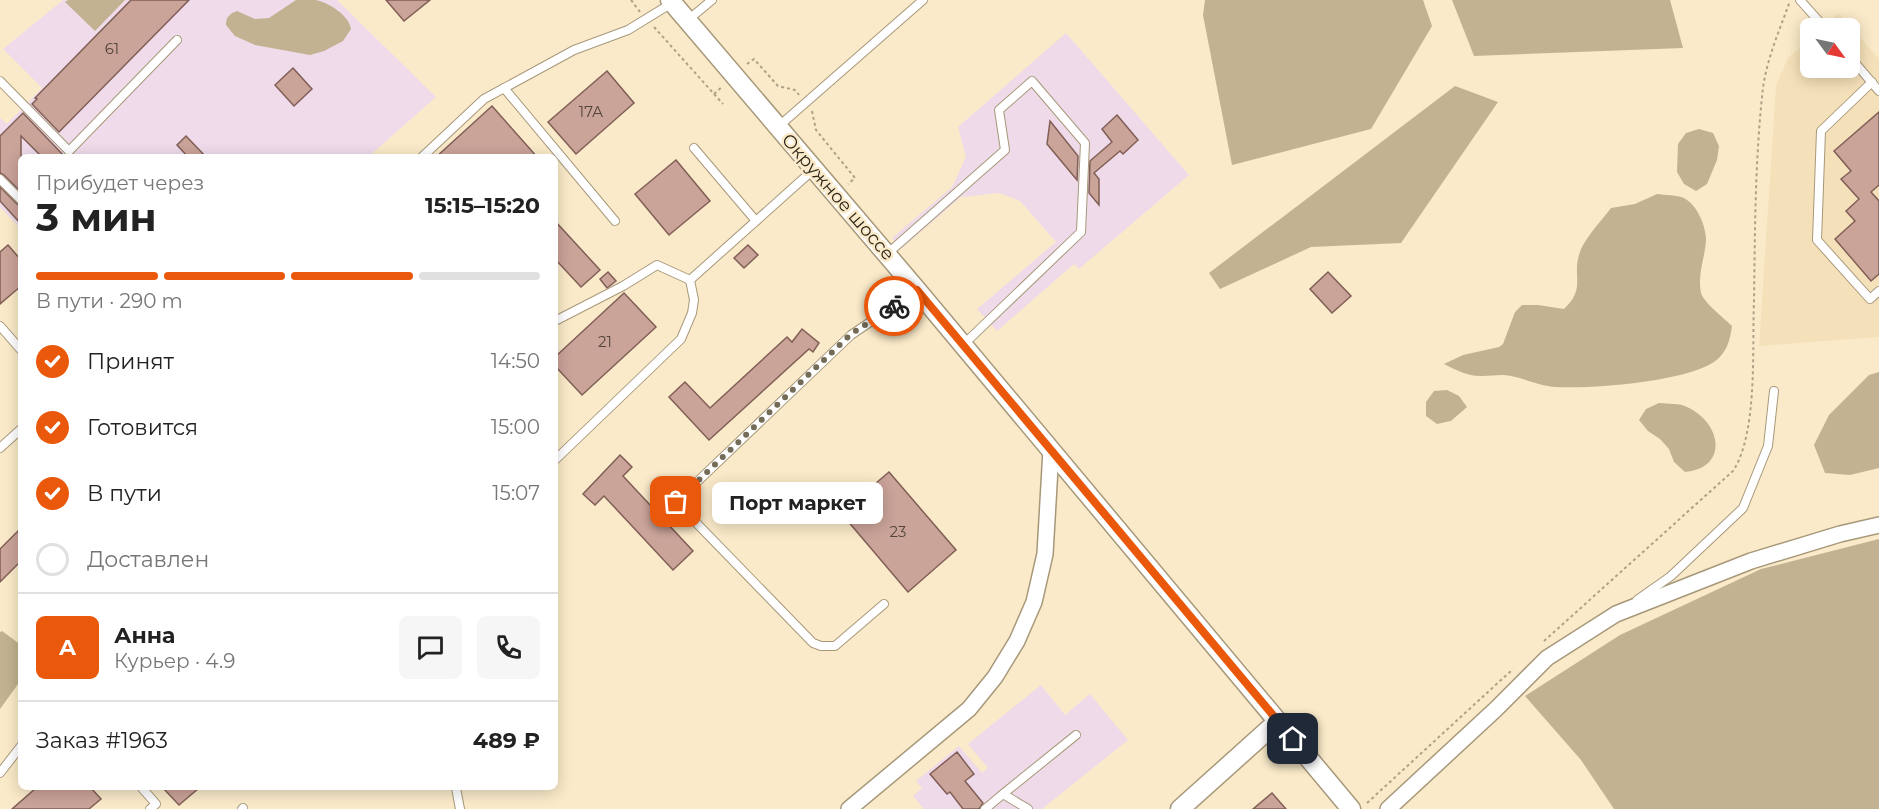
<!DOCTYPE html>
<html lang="ru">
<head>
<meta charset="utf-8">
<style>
  :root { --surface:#fff; --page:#f6f6f6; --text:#222; --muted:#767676; --line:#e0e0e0; --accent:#ea580c }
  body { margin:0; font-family:Montserrat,sans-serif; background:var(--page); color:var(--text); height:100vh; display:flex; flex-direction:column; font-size:22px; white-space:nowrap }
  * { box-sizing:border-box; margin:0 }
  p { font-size:20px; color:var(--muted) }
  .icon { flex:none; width:33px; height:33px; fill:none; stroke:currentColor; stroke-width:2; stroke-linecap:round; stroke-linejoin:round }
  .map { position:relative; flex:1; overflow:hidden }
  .panel { position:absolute; left:18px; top:154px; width:540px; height:636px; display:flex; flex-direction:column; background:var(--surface); border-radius:9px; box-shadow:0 3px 15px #0003 }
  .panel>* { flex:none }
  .needle { width:39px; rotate:123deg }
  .controls { position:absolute; left:1800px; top:18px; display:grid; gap:12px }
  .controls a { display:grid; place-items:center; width:60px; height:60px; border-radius:9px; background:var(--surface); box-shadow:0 3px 15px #0003; font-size:30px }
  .pin { position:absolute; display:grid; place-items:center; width:51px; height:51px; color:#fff; margin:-26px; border-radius:12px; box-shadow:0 3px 9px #0006 }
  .courier { position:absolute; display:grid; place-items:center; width:60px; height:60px; margin:-30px; border:4px solid #ea580c; border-radius:50%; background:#fff; color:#222; box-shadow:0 2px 8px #0007 }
  .bubble { position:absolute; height:42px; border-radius:9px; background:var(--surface); box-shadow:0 3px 15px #0003; font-size:20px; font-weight:700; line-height:42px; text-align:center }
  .head em { font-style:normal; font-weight:700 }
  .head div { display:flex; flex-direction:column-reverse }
  .head { display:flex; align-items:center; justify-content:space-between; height:102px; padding:0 18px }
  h1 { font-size:39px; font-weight:700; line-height:45px }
  .bar { display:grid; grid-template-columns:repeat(4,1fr); gap:9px 6px; align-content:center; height:72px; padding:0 18px }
  .bar i { height:8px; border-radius:4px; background:var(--line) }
  .bar .active { background:var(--accent) }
  .bar p { grid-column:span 4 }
  .line { display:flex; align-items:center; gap:15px; padding:0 18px; border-top:2px solid var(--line) }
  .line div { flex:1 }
  .round { display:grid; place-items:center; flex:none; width:63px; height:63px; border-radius:9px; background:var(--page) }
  ol { padding:0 18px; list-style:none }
  li { display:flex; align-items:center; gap:18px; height:66px }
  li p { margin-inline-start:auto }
  li .icon { padding:6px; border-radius:50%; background:var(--accent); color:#fff; stroke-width:4 }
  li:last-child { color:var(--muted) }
  li i { width:33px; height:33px; border:3px solid var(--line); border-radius:50% }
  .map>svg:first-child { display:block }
</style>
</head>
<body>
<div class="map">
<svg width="1879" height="809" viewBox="0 0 1879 809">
  <rect width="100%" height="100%" fill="#faeac9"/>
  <g fill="#efdae9">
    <polygon points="1066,33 1189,175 1079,269 1074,264 997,331 977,309 1056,242 1020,201 999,193 961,197 902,248 892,238 952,187 966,157 958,127"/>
    <polygon points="1041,685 1065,715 1090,694 1128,740 1042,809 924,809 913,796 922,788 916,781 959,746 982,773 988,768 968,744"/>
  </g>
  <polygon fill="#efdbea" points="63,0 337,0 436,97 368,157 21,158 21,229 0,207 0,118 7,124 42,88 3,49"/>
  <polygon fill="#f5e1b9" points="1839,13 1879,59 1879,337 1759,346 1776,86 1788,58 1810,38 1810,68 1850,68 1850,28 1822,28"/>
  <g fill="#c2b291">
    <polygon points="68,0 125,0 95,31 65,2"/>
    <path d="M296 0C302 0 310 0 316 0 329 3 349 15 351 29L343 41 324 51 310 55 255 45 235 36 226 25C226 17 229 14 237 11L255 19 269 18Z"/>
    <polygon points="1205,0 1423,0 1432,26 1371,129 1232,165 1203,15"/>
    <polygon points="1452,0 1670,0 1683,48 1474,56"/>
    <polygon points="1455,86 1498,102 1401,243 1311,247 1220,289 1209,273"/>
    <polygon points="1699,129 1713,133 1719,146 1717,160 1707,184 1696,191 1684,184 1677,172 1678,144 1686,133"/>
    <path d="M1657 194C1665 195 1677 195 1684 198 1697 205 1705 224 1706 238 1706 255 1697 273 1701 293 1704 303 1724 318 1732 326 1730 340 1727 353 1714 362 1683 382 1593 389 1556 387 1540 386 1526 379 1511 376 1502 374 1493 376 1483 376 1469 377 1456 370 1444 364L1463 355 1499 347 1503 344 1515 312 1522 305H1538L1564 309C1587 287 1571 276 1580 252 1585 238 1602 220 1611 208L1635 204Z"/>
    <polygon points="1879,372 1879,468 1850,475 1825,473 1814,445 1829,415 1869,375"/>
    <polygon points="1447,390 1459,396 1467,407 1451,421 1437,424 1426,416 1426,402 1434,391"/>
    <path d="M1659 403C1668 404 1680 403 1687 407 1722 423 1729 468 1685 472L1674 462 1669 449 1660 439 1648 431 1639 420 1646 409Z"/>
    <polygon points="1879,539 1879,809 1614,809 1581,760 1525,696 1620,635 1761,569"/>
    <polygon points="2,631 21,645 21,680 0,709 0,632"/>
  </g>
  <g fill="#caa399" stroke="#815f56" stroke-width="1.5">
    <polygon points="131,0 189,0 59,132 32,104 37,99 35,98"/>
    <polygon points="386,0 430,0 404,21"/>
    <polygon points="293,68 312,89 294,106 275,85"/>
    <polygon points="607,71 634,103 576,154 548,122"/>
    <polygon points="492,106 538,158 435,158"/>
    <polygon points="1879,112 1879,185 1871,192 1879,201 1879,274 1871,281 1835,239 1855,221 1846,211 1859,199 1841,179 1851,171 1834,151"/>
    <polygon points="23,113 66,158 43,158 21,136 21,192 4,175 0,173 0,136"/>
    <polygon points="1117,115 1138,140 1123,154 1120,151 1094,173 1099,179 1099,205 1089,193 1090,161 1112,142 1102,129"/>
    <polygon points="1050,121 1078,156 1077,180 1047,144"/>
    <polygon points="186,136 207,158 189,158 177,145"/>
    <polygon points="676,160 710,201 669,235 635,194"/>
    <polygon points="0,187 17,204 21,206 21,224 0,201"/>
    <polygon points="555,221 600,270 581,287 555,259"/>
    <polygon points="8,245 21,260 21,286 0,304 0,252"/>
    <polygon points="748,245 758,255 744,268 734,258"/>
    <polygon points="608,272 616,281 607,288 600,279"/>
    <polygon points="1328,272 1351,296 1332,313 1310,289"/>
    <polygon points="624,293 656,327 582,395 555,366 555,357"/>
    <polygon points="802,329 819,343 813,352 809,349 709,440 669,397 685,382 710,408 787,337 792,342"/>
    <polygon points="620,455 632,467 623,476 693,551 673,570 604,496 595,505 583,494"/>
    <polygon points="889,472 956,550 908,592 841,513"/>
    <polygon points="21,528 21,561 0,582 0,549"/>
    <polygon points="957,752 974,774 965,781 983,803 979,809 963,809 950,792 947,794 930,774"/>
    <polygon points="36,788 91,788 101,799 89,809 12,809"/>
    <polygon points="163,788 199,788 179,805"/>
    <polygon points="1272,793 1286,809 1253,809"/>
  </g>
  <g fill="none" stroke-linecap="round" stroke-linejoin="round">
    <g stroke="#a7987a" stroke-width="10">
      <g id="service">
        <polyline points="1800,0 1825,28"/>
        <polyline points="688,20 712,0"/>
        <polyline points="1850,57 1879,91"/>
        <polyline points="0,81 69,151 177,40"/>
        <polyline points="1872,82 1821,131 1817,240 1870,299 1879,291"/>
        <polyline points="504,88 615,221"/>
        <polyline points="779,126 923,0"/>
        <polyline points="694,148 756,221"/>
        <polyline points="421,158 484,99 574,50 628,30 672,3"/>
        <polyline points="0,179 21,200"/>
        <polyline points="887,254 1005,150 999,110 1032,81 1085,143 1081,232 963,345"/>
        <polyline points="555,321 623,286 657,265 690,280"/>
        <polyline points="0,326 21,350"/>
        <polyline points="0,448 21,429"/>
        <polyline points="555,460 681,339 692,313 694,300 690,280 813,170"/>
        <polyline points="1637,600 1671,576 1743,508 1768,446 1774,391"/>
        <polyline points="884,604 835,646 821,646 813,643 676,502 851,335 916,291"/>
        <polyline points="0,773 21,746"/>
        <polyline points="142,788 156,804 150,809"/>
        <polyline points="456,788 460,809"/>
        <polyline points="1003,794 1076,735"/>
        <polyline points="242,809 243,808"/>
        <polyline points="985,809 1003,794 1028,809"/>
      </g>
    </g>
    <g stroke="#a7987a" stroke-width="18">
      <g id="minor">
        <polyline points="849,809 969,709 995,677 1017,641 1034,602 1045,554 1051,450"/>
        <polyline points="1388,809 1496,709 1547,658 1616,614 1751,561 1840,534 1879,525"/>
      </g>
    </g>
    <g stroke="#a7987a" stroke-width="21">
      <g id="tertiary">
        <polyline points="670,0 917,290 1351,809"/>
        <polyline points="1180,809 1278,721"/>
      </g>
    </g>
    <g stroke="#aea188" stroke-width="2" stroke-dasharray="3 3" stroke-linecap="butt">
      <polyline points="631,0 640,12"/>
      <polyline points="654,27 723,104"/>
      <polyline points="747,64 754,59 778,86 795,90 799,95"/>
      <polyline points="714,94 723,86"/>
      <polyline points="812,111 816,130 855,178 848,184"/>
      <path d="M1544 641 1733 471C1758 433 1752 347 1754 301 1755 230 1755 158 1763 88 1767 58 1780 29 1790 1"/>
      <polyline points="1367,803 1513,669"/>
    </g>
    <use href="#service" stroke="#fff" stroke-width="8"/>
    <use href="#minor" stroke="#fff" stroke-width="15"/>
    <use href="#tertiary" stroke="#fff" stroke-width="18"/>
  </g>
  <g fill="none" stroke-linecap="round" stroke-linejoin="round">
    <polyline stroke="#746b57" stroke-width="6" stroke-dasharray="0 10.8" points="676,502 851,334 894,306"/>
    <polyline stroke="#ea580c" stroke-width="8" points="894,306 917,290 1293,739"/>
  </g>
  <g text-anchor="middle" stroke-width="5" stroke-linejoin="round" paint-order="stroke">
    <g font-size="15" fill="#54453a">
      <text x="112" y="54">61</text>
      <text x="591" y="117">17А</text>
      <text x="605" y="347">21</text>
      <text x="898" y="537">23</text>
    </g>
    <g font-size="18" fill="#2c261a" stroke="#faeac9">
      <text transform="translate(838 197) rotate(49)" y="6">Окружное шоссе</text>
    </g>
  </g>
</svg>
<div class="controls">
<a><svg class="needle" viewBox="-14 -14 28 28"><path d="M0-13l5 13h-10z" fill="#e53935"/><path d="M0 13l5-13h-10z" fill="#767676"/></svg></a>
</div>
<div class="pin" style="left:676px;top:502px;background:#ea580c"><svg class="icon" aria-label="bag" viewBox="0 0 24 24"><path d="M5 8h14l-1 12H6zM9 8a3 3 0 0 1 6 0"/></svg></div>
<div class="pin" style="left:1293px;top:739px;background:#1f2937"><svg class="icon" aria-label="home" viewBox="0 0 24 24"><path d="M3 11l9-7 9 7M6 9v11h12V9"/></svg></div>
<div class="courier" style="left:894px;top:306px"><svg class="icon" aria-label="bike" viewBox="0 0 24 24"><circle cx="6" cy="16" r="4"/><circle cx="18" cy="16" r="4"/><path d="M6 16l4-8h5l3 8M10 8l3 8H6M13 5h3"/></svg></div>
<div class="bubble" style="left:712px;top:482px;width:171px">Порт маркет</div>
<section class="panel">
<div class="head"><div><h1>3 мин</h1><p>Прибудет через</p></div><em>15:15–15:20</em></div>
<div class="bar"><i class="active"></i><i class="active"></i><i class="active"></i><i></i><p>В пути · 290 m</p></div>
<ol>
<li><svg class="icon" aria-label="check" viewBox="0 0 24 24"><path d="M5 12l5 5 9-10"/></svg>Принят<p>14:50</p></li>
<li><svg class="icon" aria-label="check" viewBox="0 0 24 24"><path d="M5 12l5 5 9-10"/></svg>Готовится<p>15:00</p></li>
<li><svg class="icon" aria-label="check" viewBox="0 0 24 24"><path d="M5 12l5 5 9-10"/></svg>В пути<p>15:07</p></li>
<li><i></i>Доставлен</li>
</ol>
<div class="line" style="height:108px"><b class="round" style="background:var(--accent);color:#fff">А</b><div><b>Анна</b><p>Курьер · 4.9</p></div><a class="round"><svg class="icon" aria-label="chat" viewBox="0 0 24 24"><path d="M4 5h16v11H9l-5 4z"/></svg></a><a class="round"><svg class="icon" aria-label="phone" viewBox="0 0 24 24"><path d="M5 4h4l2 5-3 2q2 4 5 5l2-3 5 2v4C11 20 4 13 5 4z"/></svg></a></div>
<div class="line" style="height:78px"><div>Заказ #1963</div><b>489 ₽</b></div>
</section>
</div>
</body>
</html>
